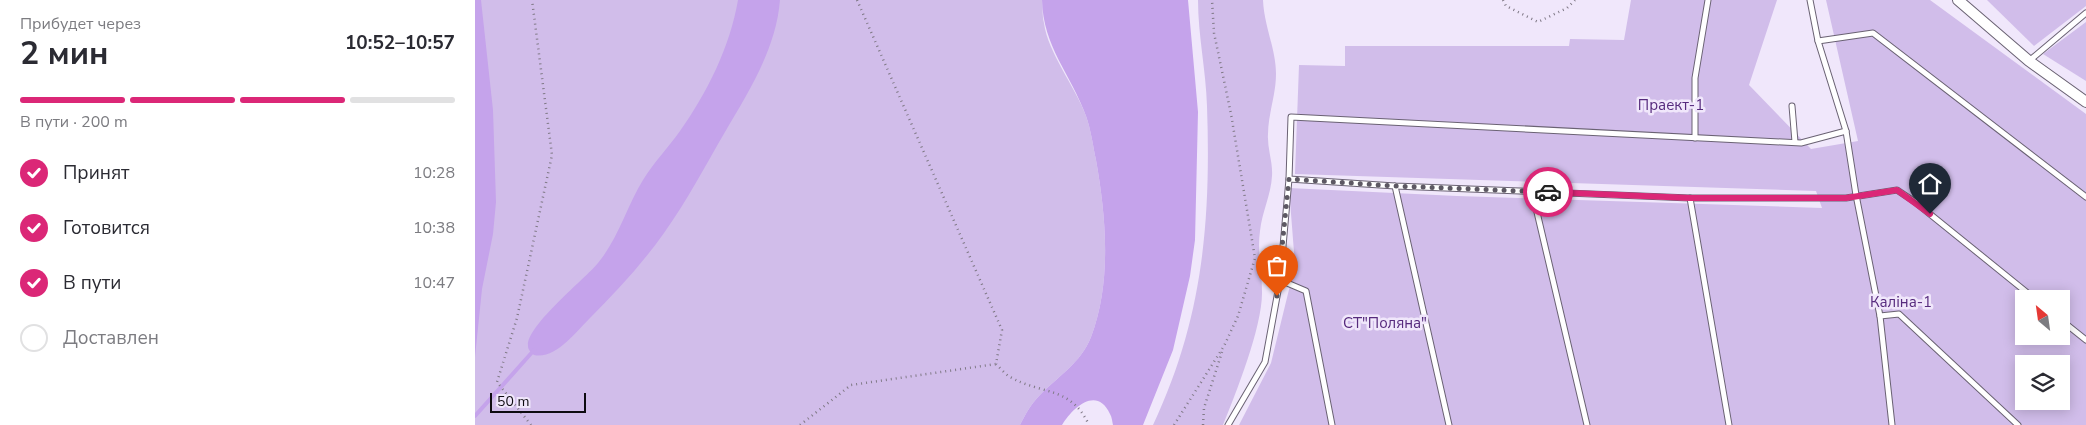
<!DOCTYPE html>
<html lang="ru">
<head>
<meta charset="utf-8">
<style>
  :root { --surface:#fff; --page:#f2f2f3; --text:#2b2b33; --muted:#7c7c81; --line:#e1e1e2; --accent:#db2777 }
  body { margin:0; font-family:"Nunito Sans",sans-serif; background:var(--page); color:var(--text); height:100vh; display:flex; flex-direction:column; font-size:19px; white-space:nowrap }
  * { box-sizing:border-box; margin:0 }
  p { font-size:16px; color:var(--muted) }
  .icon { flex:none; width:28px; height:28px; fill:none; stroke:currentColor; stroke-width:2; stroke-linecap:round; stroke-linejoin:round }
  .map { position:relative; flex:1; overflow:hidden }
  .drawer { display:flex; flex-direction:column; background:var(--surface); width:475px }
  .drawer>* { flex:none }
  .needle { width:32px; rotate:331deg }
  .buttons { position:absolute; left:1540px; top:290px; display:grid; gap:10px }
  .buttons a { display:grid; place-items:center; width:55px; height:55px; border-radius:0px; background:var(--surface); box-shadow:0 2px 12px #0003; font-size:25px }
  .scale { position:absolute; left:15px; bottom:12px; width:96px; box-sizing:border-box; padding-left:5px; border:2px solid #0e0b11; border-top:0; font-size:14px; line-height:18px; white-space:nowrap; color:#0e0b11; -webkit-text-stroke:4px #f0e7fb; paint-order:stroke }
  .pin { position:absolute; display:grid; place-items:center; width:42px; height:42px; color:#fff; margin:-51px -21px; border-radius:50% 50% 50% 0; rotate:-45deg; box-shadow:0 0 5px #0007 }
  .pin .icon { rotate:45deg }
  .courier { position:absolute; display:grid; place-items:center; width:50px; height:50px; margin:-25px; border:4px solid #db2777; border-radius:50%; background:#fff; color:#222; box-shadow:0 1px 6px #0007 }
  .summary em { font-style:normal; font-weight:700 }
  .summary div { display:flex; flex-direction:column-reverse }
  .summary { display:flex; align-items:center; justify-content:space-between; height:85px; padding:0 20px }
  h1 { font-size:32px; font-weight:700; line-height:38px }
  .bar { display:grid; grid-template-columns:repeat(4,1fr); gap:8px 5px; align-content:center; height:60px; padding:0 20px }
  .bar i { height:6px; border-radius:4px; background:var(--line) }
  .bar .selected { background:var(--accent) }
  .bar p { grid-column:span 4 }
  ol { padding:0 20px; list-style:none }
  li { display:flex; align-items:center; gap:15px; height:55px }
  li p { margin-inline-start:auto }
  li .icon { padding:5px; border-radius:50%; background:var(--accent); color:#fff; stroke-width:4 }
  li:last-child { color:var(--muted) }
  li i { width:28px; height:28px; border:2px solid var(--line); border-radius:50% }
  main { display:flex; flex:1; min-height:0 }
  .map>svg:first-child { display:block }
</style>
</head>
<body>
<main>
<section class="drawer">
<div class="summary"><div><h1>2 мин</h1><p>Прибудет через</p></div><em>10:52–10:57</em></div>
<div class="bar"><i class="selected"></i><i class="selected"></i><i class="selected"></i><i></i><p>В пути · 200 m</p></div>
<ol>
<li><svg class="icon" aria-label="check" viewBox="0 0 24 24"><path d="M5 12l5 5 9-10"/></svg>Принят<p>10:28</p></li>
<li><svg class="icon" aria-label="check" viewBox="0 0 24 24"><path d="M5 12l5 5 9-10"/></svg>Готовится<p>10:38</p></li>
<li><svg class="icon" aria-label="check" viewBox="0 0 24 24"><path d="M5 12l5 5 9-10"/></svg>В пути<p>10:47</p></li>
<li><i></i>Доставлен</li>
</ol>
</section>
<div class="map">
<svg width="1611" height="425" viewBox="0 0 1611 425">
  <rect width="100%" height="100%" fill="#f0e7fb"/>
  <g fill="#d1bdea" fill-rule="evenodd">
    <path d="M0 0H567C568 7 567 15 569 23 573 53 600 86 611 116 616 130 618 146 621 160 631 216 637 282 616 337 606 363 582 377 564 396 556 404 550 415 545 425H0Z"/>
    <path d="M723 0H788C789 26 801 49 801 74 801 95 793 114 793 134 792 148 798 162 797 176 796 195 787 212 785 231 782 251 787 271 787 291 788 325 761 393 748 425H678C728 319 736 221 732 106 731 71 723 35 723 0Z"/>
    <path d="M1156 0H1302L1274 85 1336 149 1383 141 1351 0H1455L1611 114V425H764L796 363 820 265 814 188 982 196 1347 208 1341 191 820 174 824 65 870 66V46H1094L1095 39 1149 40ZM1549 299H1586V336H1549ZM1549 364H1586V401H1549Z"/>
    <polygon points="1512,0 1611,0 1611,6 1559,46"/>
    <polygon points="1611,22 1611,81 1568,54"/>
  </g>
  <g fill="#c5a3eb">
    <polygon points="0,0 6,0 18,110 21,202 18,234 7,289 0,357"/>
    <path d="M263 0H305C301 49 274 91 250 132 230 166 212 201 189 233 167 264 141 292 114 319 101 332 80 360 59 355 56 352 53 350 53 346 51 326 110 279 123 263 143 239 152 206 168 180 179 162 193 148 205 131 232 93 255 47 263 0Z"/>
    <path d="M567 0H713L723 112 720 240 715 276 698 350 668 425H638C637 421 637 417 635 414 622 385 597 408 587 425H545C550 415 556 404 564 396 582 377 606 363 616 337 637 282 631 216 621 160 618 146 616 130 611 116 596 74 568 47 567 0Z"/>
  </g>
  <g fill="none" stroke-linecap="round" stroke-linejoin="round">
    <polyline stroke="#c5a3eb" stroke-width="4" points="0,416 60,349"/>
    <g stroke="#6a6273" stroke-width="7">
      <g id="lane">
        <polyline points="1335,0 1343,41 1371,131 1381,195 1405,316 1417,425"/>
        <polyline points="1343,41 1398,33 1611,197"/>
        <polyline points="1554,61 1611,13"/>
        <polyline points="1317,106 1320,142"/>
        <polyline points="1220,138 1220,78 1233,0"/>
        <polyline points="814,179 920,186 1215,198 1371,198 1422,190 1440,202 1560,299"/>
        <polyline points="920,186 974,425"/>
        <polyline points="1057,191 1112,425"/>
        <polyline points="1215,198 1254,425"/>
        <polyline points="805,280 831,291 857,425"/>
        <polyline points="1405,316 1424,314 1543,425"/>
        <polyline points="1586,320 1611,340"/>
        <polyline points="753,425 790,362 805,280 814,179 816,117 1326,143 1371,131"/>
      </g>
    </g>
    <g stroke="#6a6273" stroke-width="12">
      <polyline id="street" points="1483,0 1554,61 1611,102"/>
    </g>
    <g stroke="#807a87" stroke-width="2.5" stroke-dasharray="1 4" stroke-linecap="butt">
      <path d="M382 0 527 330 521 364C525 368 530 374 535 377 567 395 596 386 614 425"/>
      <polyline points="1028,0 1031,6 1063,22 1092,8 1100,0"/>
      <polyline points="56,425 22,382 42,318 77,155 57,0"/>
      <polyline points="325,425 376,385 521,364"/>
      <polyline points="699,425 749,346 763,316 780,258 756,114 739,33 737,0"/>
      <polyline points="728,425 729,408 747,352"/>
    </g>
    <use href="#lane" stroke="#fff" stroke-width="5"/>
    <use href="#street" stroke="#fff" stroke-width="10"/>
  </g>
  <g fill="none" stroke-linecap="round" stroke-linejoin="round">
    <polyline stroke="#5d5863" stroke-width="5" stroke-dasharray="0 9" points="802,296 814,179 920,186 1073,192"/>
    <polyline stroke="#db2777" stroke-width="6" points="1073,192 1215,198 1371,198 1422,190 1455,214"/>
  </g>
  <g text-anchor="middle" stroke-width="5" stroke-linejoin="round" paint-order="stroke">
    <g font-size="15" fill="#562a7d" stroke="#f0e7fb">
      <text x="1196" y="110">Праект-1</text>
      <text x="1426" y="307">Каліна-1</text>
      <text x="910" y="328">СТ"Поляна"</text>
    </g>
  </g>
</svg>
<div class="buttons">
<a><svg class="needle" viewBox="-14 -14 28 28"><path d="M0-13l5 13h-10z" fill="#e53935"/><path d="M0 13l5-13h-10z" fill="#7c7c81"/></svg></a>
<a><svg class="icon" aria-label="layers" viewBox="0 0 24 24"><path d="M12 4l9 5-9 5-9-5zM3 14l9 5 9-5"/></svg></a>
</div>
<div class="scale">50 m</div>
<div class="pin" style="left:802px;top:296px;background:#ea580c"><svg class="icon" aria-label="bag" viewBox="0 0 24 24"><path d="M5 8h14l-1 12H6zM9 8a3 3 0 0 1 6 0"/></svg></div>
<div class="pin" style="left:1455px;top:214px;background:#1f2937"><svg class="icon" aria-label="home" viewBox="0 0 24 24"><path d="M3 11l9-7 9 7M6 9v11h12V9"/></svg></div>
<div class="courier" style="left:1073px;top:192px"><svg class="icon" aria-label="car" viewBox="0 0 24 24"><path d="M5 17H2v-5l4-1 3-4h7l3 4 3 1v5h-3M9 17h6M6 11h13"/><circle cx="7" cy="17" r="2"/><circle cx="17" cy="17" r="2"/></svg></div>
</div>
</main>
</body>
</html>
